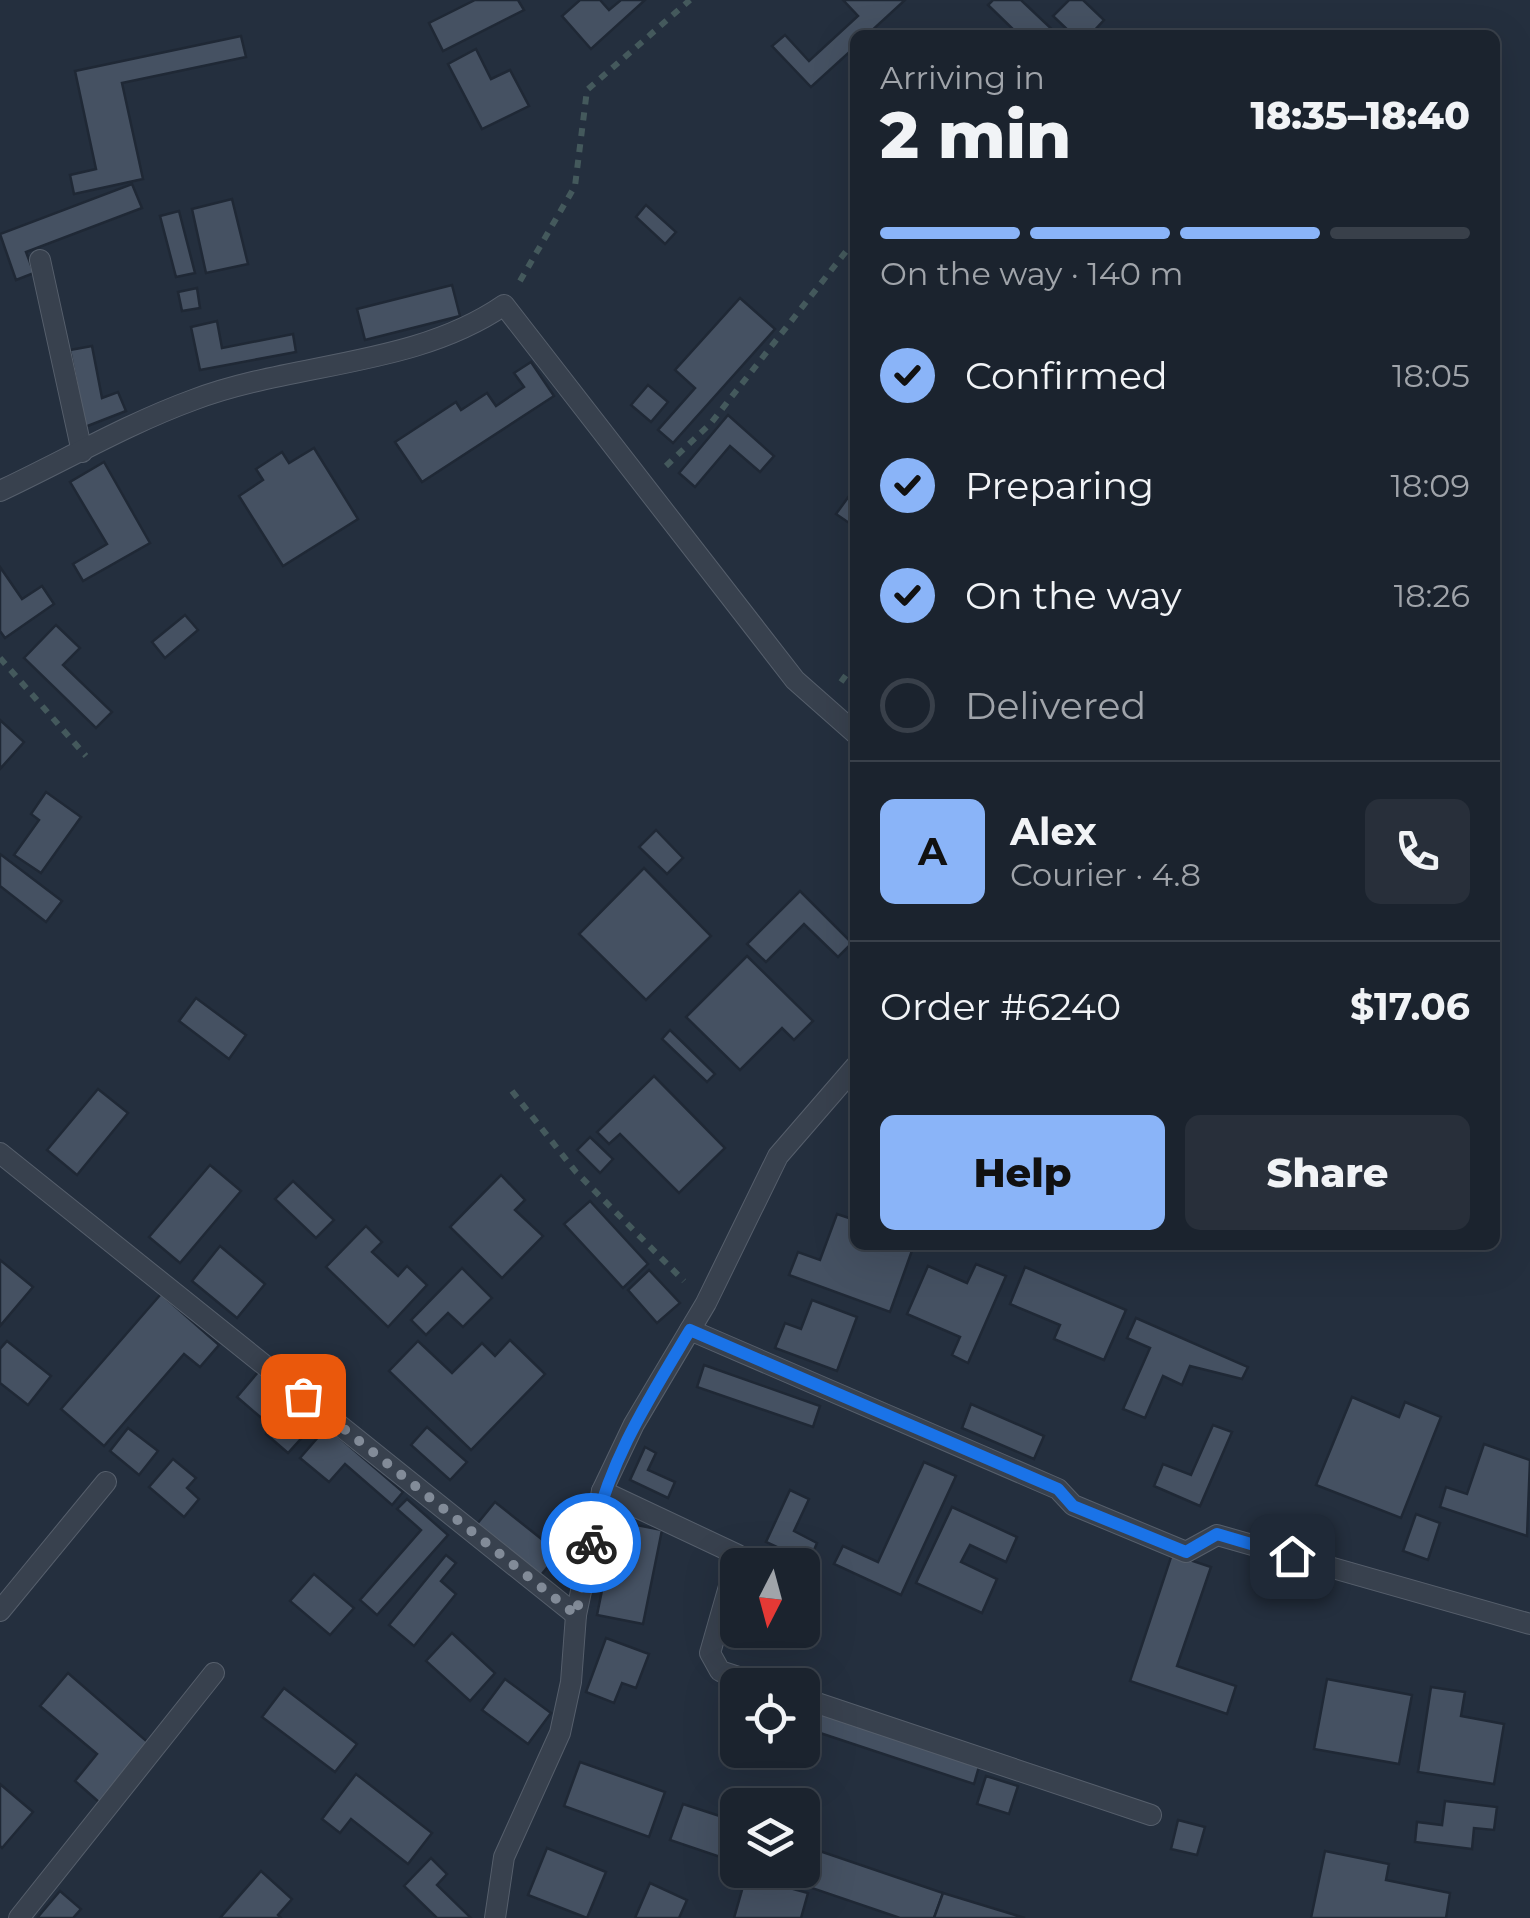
<!DOCTYPE html>
<html lang="en">
<head>
<meta charset="utf-8">
<style>
  :root { --surface:#1b232e; --page:#282f3a; --text:#f1f3f6; --muted:#a0a4aa; --line:#39404a; --accent:#8ab4f8 }
  body { margin:0; font-family:Montserrat,sans-serif; background:var(--page); color:var(--text); height:100vh; display:flex; flex-direction:column; font-size:38px; white-space:nowrap }
  * { box-sizing:border-box; margin:0 }
  p { font-size:32px; color:var(--muted) }
  .icon { flex:none; width:55px; height:55px; fill:none; stroke:currentColor; stroke-width:2; stroke-linecap:round; stroke-linejoin:round }
  .map { position:relative; flex:1; overflow:hidden }
  .panel { position:absolute; left:850px; top:30px; width:650px; height:1220px; display:flex; flex-direction:column; background:var(--surface); border-radius:15px; box-shadow:0 10px 40px #0002,0 0 0 2px var(--line) }
  .panel>* { flex:none }
  .needle { width:65px; rotate:186deg }
  .controls { position:absolute; left:720px; top:1548px; display:grid; gap:20px }
  .controls a { display:grid; place-items:center; width:100px; height:100px; border-radius:15px; background:var(--surface); box-shadow:0 10px 40px #0002,0 0 0 2px var(--line); font-size:50px }
  .pin { position:absolute; display:grid; place-items:center; width:85px; height:85px; color:#fff; margin:-42px; border-radius:20px; box-shadow:0 5px 15px #0006 }
  .courier { position:absolute; display:grid; place-items:center; width:100px; height:100px; margin:-50px; border:8px solid #1a73e8; border-radius:50%; background:#fff; color:#222; box-shadow:0 2px 12px #0007 }
  .overview em { font-style:normal; font-weight:800 }
  .overview div { display:flex; flex-direction:column-reverse }
  .overview { display:flex; align-items:center; justify-content:space-between; height:170px; padding:0 30px }
  h1 { font-size:65px; font-weight:800; line-height:75px }
  .bar { display:grid; grid-template-columns:repeat(4,1fr); gap:15px 10px; align-content:center; height:120px; padding:0 30px }
  .bar i { height:12px; border-radius:8px; background:var(--line) }
  .bar .on { background:var(--accent) }
  .bar p { grid-column:span 4 }
  .line { display:flex; align-items:center; gap:25px; padding:0 30px; border-top:2px solid var(--line) }
  .line div { flex:1 }
  .round { display:grid; place-items:center; flex:none; width:105px; height:105px; border-radius:15px; background:var(--page) }
  ol { padding:0 30px; list-style:none }
  li { display:flex; align-items:center; gap:30px; height:110px }
  li p { margin-inline-start:auto }
  li .icon { padding:10px; border-radius:50%; background:var(--accent); color:#111; stroke-width:4 }
  li:last-child { color:var(--muted) }
  li i { width:55px; height:55px; border:5px solid var(--line); border-radius:50% }
  .primary-button { display:flex; gap:20px; margin-top:auto; padding:20px 30px }
  .primary-button a { flex:1; height:115px; border-radius:15px; background:var(--accent); color:#111; font-size:40px; font-weight:800; line-height:115px; text-align:center }
  .primary-button a+a { background:var(--page); color:var(--text) }
  .map>svg:first-child { display:block }
</style>
</head>
<body>
<div class="map">
<svg width="1530" height="1918" viewBox="0 0 1530 1918">
  <rect width="100%" height="100%" fill="#242f3e"/>
  <g fill="#455162" stroke="#1f2835" stroke-width="2.5">
    <polygon points="475,0 518,0 524,10 443,51 429,23"/>
    <polygon points="580,0 600,0 609,10 621,0 645,0 591,49 562,16"/>
    <polygon points="843,0 905,0 867,35 855,35 855,47 811,87 772,46 785,35 809,61 858,16"/>
    <polygon points="993,0 1021,0 1058,35 1019,35 988,5"/>
    <polygon points="1069,0 1083,0 1104,20 1090,35 1073,35 1053,16"/>
    <polygon points="241,36 246,57 122,83 143,179 74,194 70,175 96,169 75,71"/>
    <polygon points="476,49 491,79 510,70 529,106 482,129 448,64"/>
    <polygon points="132,184 142,208 26,252 34,273 16,280 0,234"/>
    <polygon points="232,199 248,264 206,273 192,209"/>
    <polygon points="646,205 676,232 665,244 636,217"/>
    <polygon points="179,211 195,273 176,277 160,216"/>
    <polygon points="452,285 460,316 365,340 357,309"/>
    <polygon points="197,288 200,308 182,311 178,292"/>
    <polygon points="740,298 775,329 673,443 658,430 695,388 675,370"/>
    <polygon points="217,321 222,348 293,334 296,352 200,370 191,327"/>
    <polygon points="92,346 102,398 118,392 126,411 85,427 70,350"/>
    <polygon points="531,362 554,396 422,482 395,442 456,402 461,410 487,393 496,406 524,387 514,373"/>
    <polygon points="648,385 668,402 651,422 631,405"/>
    <polygon points="728,415 774,456 760,472 730,446 695,487 679,473"/>
    <polygon points="314,448 358,519 283,566 239,496 263,480 256,469 282,452 289,463"/>
    <polygon points="104,462 150,543 83,581 73,564 107,544 70,482"/>
    <polygon points="852,492 855,494 855,527 836,514"/>
    <polygon points="0,567 22,599 42,586 54,604 5,638 0,631"/>
    <polygon points="185,615 198,630 165,658 152,642"/>
    <polygon points="56,625 80,648 63,665 112,712 96,728 24,658"/>
    <polygon points="0,720 24,742 0,769"/>
    <polygon points="46,792 81,817 41,873 14,855 39,820 31,814"/>
    <polygon points="656,830 683,858 667,874 639,847"/>
    <polygon points="0,854 62,901 46,922 0,886"/>
    <polygon points="644,868 711,936 646,1000 579,934"/>
    <polygon points="800,891 852,943 838,957 804,924 766,962 747,944"/>
    <polygon points="747,956 813,1021 794,1040 782,1028 740,1070 686,1017"/>
    <polygon points="196,998 246,1035 229,1059 179,1021"/>
    <polygon points="670,1030 715,1074 707,1082 662,1039"/>
    <polygon points="654,1076 725,1148 679,1193 620,1134 609,1144 597,1132"/>
    <polygon points="98,1089 128,1113 77,1175 47,1150"/>
    <polygon points="590,1137 613,1159 600,1173 577,1150"/>
    <polygon points="210,1165 241,1191 180,1263 149,1237"/>
    <polygon points="501,1175 525,1200 515,1210 543,1236 502,1278 450,1227"/>
    <polygon points="293,1181 334,1220 316,1238 275,1199"/>
    <polygon points="590,1201 648,1264 623,1288 564,1224"/>
    <polygon points="837,1214 855,1220 855,1245 914,1245 890,1312 789,1275 798,1252 820,1260"/>
    <polygon points="366,1226 382,1242 372,1252 398,1276 407,1266 427,1285 388,1327 326,1267"/>
    <polygon points="220,1246 265,1284 237,1318 192,1281"/>
    <polygon points="0,1260 33,1287 0,1326"/>
    <polygon points="976,1264 1006,1276 968,1363 952,1355 960,1337 907,1314 928,1266 967,1283"/>
    <polygon points="1025,1267 1126,1310 1104,1360 1054,1339 1060,1325 1010,1304"/>
    <polygon points="462,1268 492,1298 463,1327 448,1313 426,1335 411,1320"/>
    <polygon points="649,1270 680,1303 657,1323 628,1290"/>
    <polygon points="161,1294 219,1345 200,1367 184,1354 104,1446 61,1409"/>
    <polygon points="812,1300 857,1317 837,1371 775,1348 785,1323 801,1329"/>
    <polygon points="1136,1318 1248,1367 1242,1379 1190,1366 1182,1385 1163,1376 1145,1418 1123,1409 1150,1348 1127,1338"/>
    <polygon points="510,1340 545,1374 471,1450 389,1371 418,1341 452,1373 482,1343 495,1356"/>
    <polygon points="7,1341 51,1376 28,1405 0,1383 0,1349"/>
    <polygon points="704,1365 820,1406 813,1427 697,1387"/>
    <polygon points="259,1371 317,1421 288,1453 266,1434 272,1427 237,1397"/>
    <polygon points="1352,1397 1399,1417 1405,1402 1441,1417 1401,1518 1316,1485"/>
    <polygon points="971,1404 1044,1436 1034,1459 962,1428"/>
    <polygon points="1213,1425 1232,1432 1200,1506 1154,1486 1163,1464 1191,1475"/>
    <polygon points="327,1427 403,1492 392,1505 345,1464 329,1482 300,1458"/>
    <polygon points="427,1427 467,1462 450,1480 411,1445"/>
    <polygon points="128,1428 158,1451 139,1475 110,1451"/>
    <polygon points="1484,1444 1530,1460 1527,1536 1440,1507 1446,1487 1467,1494"/>
    <polygon points="645,1447 656,1453 648,1470 675,1482 668,1498 630,1480"/>
    <polygon points="173,1459 196,1478 187,1488 199,1499 184,1517 149,1487"/>
    <polygon points="924,1462 956,1476 901,1595 834,1564 843,1546 878,1562"/>
    <polygon points="790,1490 809,1499 794,1531 817,1543 809,1562 766,1542"/>
    <polygon points="407,1499 448,1535 377,1615 360,1600 421,1530 397,1509"/>
    <polygon points="495,1502 549,1545 561,1530 571,1539 541,1575 477,1524"/>
    <polygon points="952,1507 1017,1537 1006,1562 970,1545 961,1562 997,1579 982,1613 916,1583"/>
    <polygon points="1416,1514 1440,1523 1428,1560 1403,1551"/>
    <polygon points="616,1521 662,1530 643,1624 597,1615"/>
    <polygon points="1172,1554 1211,1567 1177,1666 1236,1686 1227,1714 1130,1681"/>
    <polygon points="446,1555 456,1563 441,1581 456,1594 414,1646 389,1625"/>
    <polygon points="314,1574 354,1608 330,1635 290,1601"/>
    <polygon points="452,1633 495,1673 470,1701 426,1661"/>
    <polygon points="606,1638 649,1654 636,1688 622,1683 614,1703 586,1692"/>
    <polygon points="68,1673 151,1745 100,1803 75,1781 97,1754 40,1706"/>
    <polygon points="505,1679 551,1713 528,1744 482,1710"/>
    <polygon points="1327,1679 1412,1695 1399,1764 1314,1749"/>
    <polygon points="1431,1687 1465,1692 1461,1716 1504,1724 1494,1784 1418,1772"/>
    <polygon points="284,1688 357,1744 335,1772 262,1717"/>
    <polygon points="802,1705 980,1763 974,1784 802,1727"/>
    <polygon points="580,1762 665,1792 649,1837 564,1806"/>
    <polygon points="356,1774 432,1833 408,1864 351,1819 340,1833 322,1819"/>
    <polygon points="986,1776 1018,1786 1009,1814 977,1804"/>
    <polygon points="0,1784 33,1812 2,1848 0,1846"/>
    <polygon points="1445,1801 1497,1807 1494,1830 1474,1828 1472,1849 1415,1842 1417,1822 1442,1825"/>
    <polygon points="683,1804 738,1822 738,1863 670,1840"/>
    <polygon points="1178,1820 1205,1827 1197,1855 1171,1849"/>
    <polygon points="802,1845 943,1893 934,1918 900,1918 759,1870 802,1870"/>
    <polygon points="547,1848 606,1872 587,1918 528,1895"/>
    <polygon points="1325,1851 1389,1864 1386,1880 1450,1893 1446,1918 1311,1918"/>
    <polygon points="431,1858 447,1874 437,1885 471,1918 437,1918 404,1886"/>
    <polygon points="261,1871 292,1899 278,1915 281,1918 220,1918"/>
    <polygon points="746,1876 808,1893 801,1918 734,1918"/>
    <polygon points="650,1883 687,1900 679,1918 635,1918"/>
    <polygon points="60,1891 81,1909 73,1918 37,1918"/>
    <polygon points="943,1893 1025,1918 934,1918"/>
  </g>
  <g fill="none" stroke-linecap="round" stroke-linejoin="round">
    <g stroke="#565f6c" stroke-width="22">
      <g id="service">
        <polyline points="40,260 82,452"/>
        <path d="M0 491C64 461 127 424 193 400 293 362 414 367 504 305L795 680 855 733"/>
        <polyline points="0,1153 576,1615"/>
        <polyline points="690,1330 1058,1489 1073,1505 1186,1552 1217,1535 1530,1624"/>
        <polyline points="602,1491 738,1555 710,1653 720,1671 763,1685"/>
        <polyline points="0,1611 106,1482"/>
        <polyline points="802,1698 1151,1815"/>
        <polyline points="19,1918 214,1673"/>
        <polyline points="495,1918 504,1857 560,1733 571,1682 576,1615 602,1491 634,1424 706,1303 778,1156 855,1067"/>
      </g>
    </g>
    <g stroke="#44595c" stroke-width="6" stroke-dasharray="8 8" stroke-linecap="butt">
      <polyline points="520,281 575,186 587,90 690,0"/>
      <polyline points="666,466 711,423 855,240"/>
      <polyline points="0,658 86,756"/>
      <polyline points="841,682 855,663"/>
      <polyline points="512,1091 576,1172 684,1281"/>
    </g>
    <use href="#service" stroke="#38414e" stroke-width="20"/>
  </g>
  <g fill="none" stroke-linecap="round" stroke-linejoin="round">
    <polyline stroke="#828b98" stroke-width="10" stroke-dasharray="0 18" points="303,1396 576,1615 591,1543"/>
    <path stroke="#1a73e8" stroke-width="12" d="M591 1543C608 1462 648 1400 690 1330L1058 1489 1073 1506 1186 1552 1217 1534 1292 1556"/>
  </g>
</svg>
<div class="controls">
<a><svg class="needle" viewBox="-14 -14 28 28"><path d="M0-13l5 13h-10z" fill="#e53935"/><path d="M0 13l5-13h-10z" fill="#a0a4aa"/></svg></a>
<a><svg class="icon" aria-label="locate" viewBox="0 0 24 24"><circle cx="12" cy="12" r="6"/><path d="M12 2v4M12 18v4M2 12h4M18 12h4"/></svg></a>
<a><svg class="icon" aria-label="layers" viewBox="0 0 24 24"><path d="M12 4l9 5-9 5-9-5zM3 14l9 5 9-5"/></svg></a>
</div>
<div class="pin" style="left:303px;top:1396px;background:#ea580c"><svg class="icon" aria-label="bag" viewBox="0 0 24 24"><path d="M5 8h14l-1 12H6zM9 8a3 3 0 0 1 6 0"/></svg></div>
<div class="pin" style="left:1292px;top:1556px;background:#1f2937"><svg class="icon" aria-label="home" viewBox="0 0 24 24"><path d="M3 11l9-7 9 7M6 9v11h12V9"/></svg></div>
<div class="courier" style="left:591px;top:1543px"><svg class="icon" aria-label="bike" viewBox="0 0 24 24"><circle cx="6" cy="16" r="4"/><circle cx="18" cy="16" r="4"/><path d="M6 16l4-8h5l3 8M10 8l3 8H6M13 5h3"/></svg></div>
<section class="panel">
<div class="overview"><div><h1>2 min</h1><p>Arriving in</p></div><em>18:35–18:40</em></div>
<div class="bar"><i class="on"></i><i class="on"></i><i class="on"></i><i></i><p>On the way · 140 m</p></div>
<ol>
<li><svg class="icon" aria-label="check" viewBox="0 0 24 24"><path d="M5 12l5 5 9-10"/></svg>Confirmed<p>18:05</p></li>
<li><svg class="icon" aria-label="check" viewBox="0 0 24 24"><path d="M5 12l5 5 9-10"/></svg>Preparing<p>18:09</p></li>
<li><svg class="icon" aria-label="check" viewBox="0 0 24 24"><path d="M5 12l5 5 9-10"/></svg>On the way<p>18:26</p></li>
<li><i></i>Delivered</li>
</ol>
<div class="line" style="height:180px"><b class="round" style="background:var(--accent);color:#111">A</b><div><b>Alex</b><p>Courier · 4.8</p></div><a class="round"><svg class="icon" aria-label="phone" viewBox="0 0 24 24"><path d="M5 4h4l2 5-3 2q2 4 5 5l2-3 5 2v4C11 20 4 13 5 4z"/></svg></a></div>
<div class="line" style="height:130px"><div>Order #6240</div><b>$17.06</b></div>
<div class="primary-button"><a>Help</a><a>Share</a></div>
</section>
</div>
</body>
</html>
